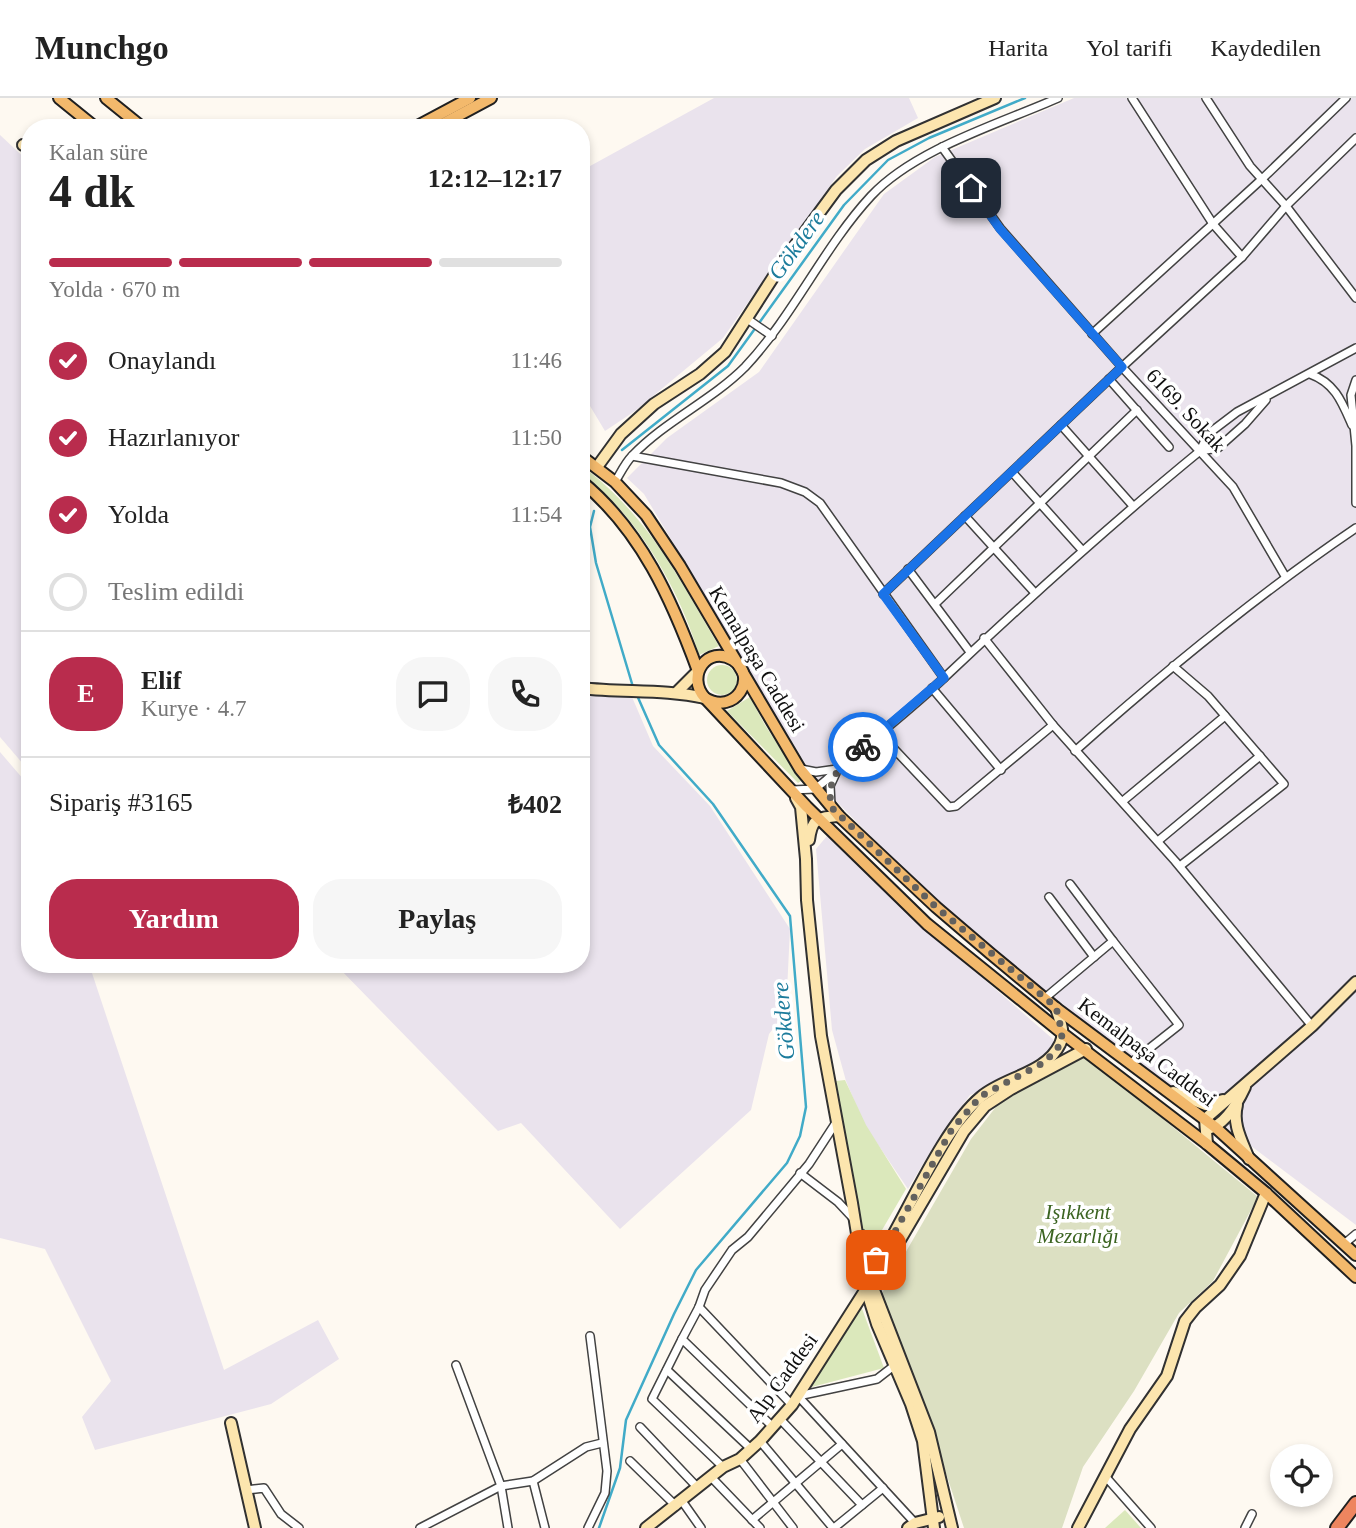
<!DOCTYPE html>
<html lang="tr">
<head>
<meta charset="utf-8">
<style>
  :root { --surface:#fff; --page:#f6f6f6; --text:#222; --muted:#767676; --line:#e0e0e0; --accent:#b92c4d }
  body { margin:0; font-family:Georgia,serif; background:var(--page); color:var(--text); height:100vh; display:flex; flex-direction:column; font-size:26px; white-space:nowrap }
  * { box-sizing:border-box; margin:0 }
  p { font-size:23px; color:var(--muted) }
  .icon { flex:none; width:38px; height:38px; fill:none; stroke:currentColor; stroke-width:2; stroke-linecap:round; stroke-linejoin:round }
  .map { position:relative; flex:1; overflow:hidden }
  .panel { position:absolute; left:21px; top:21px; width:569px; height:854px; display:flex; flex-direction:column; background:var(--surface); border-radius:28px; box-shadow:0 4px 10px #0003 }
  .panel>* { flex:none }
  .fabs { position:absolute; left:1270px; top:1346px; display:grid; gap:14px }
  .fabs a { display:grid; place-items:center; width:63px; height:63px; border-radius:50%; background:var(--surface); box-shadow:0 4px 10px #0003; font-size:35px }
  .pin { position:absolute; display:grid; place-items:center; width:60px; height:60px; color:#fff; margin:-30px; border-radius:14px; box-shadow:0 4px 10px #0006 }
  .courier { position:absolute; display:grid; place-items:center; width:70px; height:70px; margin:-35px; border:5px solid #1a73e8; border-radius:50%; background:#fff; color:#222; box-shadow:0 2px 9px #0007 }
  .headline em { font-style:normal; font-weight:700 }
  .headline div { display:flex; flex-direction:column-reverse }
  .headline { display:flex; align-items:center; justify-content:space-between; height:119px; padding:0 28px }
  h1 { font-size:46px; font-weight:700; line-height:52px }
  .bar { display:grid; grid-template-columns:repeat(4,1fr); gap:10px 7px; align-content:center; height:84px; padding:0 28px }
  .bar i { height:9px; border-radius:5px; background:var(--line) }
  .bar .selected { background:var(--accent) }
  .bar p { grid-column:span 4 }
  .line { display:flex; align-items:center; gap:18px; padding:0 28px; border-top:2px solid var(--line) }
  .line div { flex:1 }
  .round { display:grid; place-items:center; flex:none; width:74px; height:74px; border-radius:28px; background:var(--page) }
  ol { padding:0 28px; list-style:none }
  li { display:flex; align-items:center; gap:21px; height:77px }
  li p { margin-inline-start:auto }
  li .icon { padding:7px; border-radius:50%; background:var(--accent); color:#fff; stroke-width:4 }
  li:last-child { color:var(--muted) }
  li i { width:38px; height:38px; border:4px solid var(--line); border-radius:50% }
  .primary-button { display:flex; gap:14px; margin-top:auto; padding:14px 28px }
  .primary-button a { flex:1; height:80px; border-radius:28px; background:var(--accent); color:#fff; font-size:28px; font-weight:700; line-height:80px; text-align:center }
  .primary-button a+a { background:var(--page); color:var(--text) }
  header { display:flex; align-items:center; gap:42px; box-sizing:border-box; height:98px; padding:0 35px; background:var(--surface); border-bottom:2px solid var(--line) }
  header strong { font-size:33px }
  nav { display:flex; gap:38px; margin-inline-start:auto; font-size:24px }
  .map>svg:first-child { display:block }
</style>
</head>
<body>
<header>
<strong>Munchgo</strong>
<nav><a>Harita</a><a>Yol tarifi</a><a>Kaydedilen</a></nav>
</header>
<div class="map">
<svg width="1356" height="1430" viewBox="0 0 1356 1430">
  <rect width="100%" height="100%" fill="#fef9f1"/>
  <g fill="#eae3ed">
    <polygon points="714,0 909,0 918,20 865,51 837,78 723,240 635,313 605,333 581,293 581,73"/>
    <polygon points="1074,0 1356,0 1356,1127 1074,915 990,849 909,777 837,704 806,667 644,396 627,380 667,340 759,274 884,96 935,59"/>
    <polygon points="0,37 30,65 30,674 0,639"/>
    <polygon points="581,595 632,599 653,648 710,708 790,831 786,914 769,936 751,1012 620,1131 521,1025 498,1033 335,866 581,866"/>
    <polygon points="0,654 30,689 30,866 89,866 224,1272 318,1222 339,1261 271,1306 95,1352 82,1319 111,1283 45,1151 0,1140"/>
    <polygon points="827,738 896,805 1054,942 1051,950 1043,957 1008,981 970,997 938,1041 908,1091 864,1026 846,983 832,932 816,751"/>
  </g>
  <g fill="#dbe8bb">
    <path d="M581 367C650 420 676 476 719 548L699 557C680 492 636 415 581 375Z"/>
    <circle cx="722" cy="582" r="15"/>
    <polygon points="750,599 765,627 801,683 798,685 727,613"/>
    <polygon points="845,982 866,1027 906,1091 875,1144 868,1148 865,1142 847,1064 836,983"/>
    <polygon points="861,1208 884,1270 808,1290"/>
    <polygon points="1125,1412 1141,1430 1105,1430"/>
  </g>
  <polygon fill="#dce0c2" points="1085,957 1258,1099 1213,1183 1179,1215 1134,1293 1083,1369 1062,1430 964,1430 915,1281 881,1197 971,1041 1002,1001"/>
  <g fill="none" stroke-linecap="round" stroke-linejoin="round">
    <g stroke="#41abc8" stroke-width="2.5">
      <polyline points="622,352 728,268 844,107 888,62 929,40 1025,0"/>
      <polyline points="594,413 590,429 596,465 633,589"/>
      <polyline points="599,1430 620,1370 626,1322 674,1216 696,1172 787,1065 800,1038 806,1009 790,818 713,706 659,647 636,595"/>
    </g>
    <g stroke="#424242" stroke-width="10">
      <g id="street">
        <polyline points="1132,0 1213,126 1242,159"/>
        <polyline points="1206,0 1250,68 1286,108 1356,200"/>
        <polyline points="942,49 1000,130 1122,269 1233,389 1285,478"/>
        <polyline points="746,220 772,238"/>
        <polyline points="1092,236 1262,81 1346,0"/>
        <path d="M1310 276C1335 285 1342 304 1352 327"/>
        <polyline points="1109,281 1169,349"/>
        <polyline points="1356,282 1351,297 1356,348 1356,405"/>
        <polyline points="1061,327 1133,408"/>
        <polyline points="1200,353 1218,350 1245,326 1266,302"/>
        <polyline points="632,358 781,385 805,394 820,405 944,580"/>
        <polyline points="1012,374 1082,452"/>
        <path d="M615 384C620 376 625 365 632 358 665 323 711 303 745 269 794 217 823 150 871 98 915 51 999 26 1058 0"/>
        <polyline points="965,418 1035,495"/>
        <polyline points="908,471 970,554"/>
        <polyline points="883,496 1122,269 1242,159 1286,108 1356,40"/>
        <polyline points="935,506 1137,312"/>
        <polyline points="984,540 1053,627 1175,763 1312,928"/>
        <polyline points="1173,568 1208,598 1284,686 1180,768"/>
        <polyline points="932,590 1001,672"/>
        <polyline points="879,635 949,709 956,708 1053,627"/>
        <path d="M1075 653C1165 573 1257 497 1356 430"/>
        <polyline points="801,671 816,674 837,671"/>
        <path d="M792 692 815 691 825 683C864 647 907 615 945 579 1028 501 1112 425 1200 353L1208 336 1237 314 1356 250"/>
        <polyline points="1123,703 1225,618"/>
        <polyline points="831,707 830,688 836,675"/>
        <polyline points="1158,743 1260,658"/>
        <polyline points="1049,799 1094,859"/>
        <polyline points="1113,843 1179,927 1131,965"/>
        <polyline points="1045,900 1113,843 1070,786"/>
        <polyline points="800,1075 838,1104 853,1120"/>
        <polyline points="1344,1146 1356,1136"/>
        <polyline points="699,1209 792,1307"/>
        <polyline points="682,1241 652,1301 723,1369"/>
        <polyline points="456,1267 501,1388 508,1430"/>
        <polyline points="895,1267 877,1281 798,1298 915,1425"/>
        <polyline points="667,1272 751,1351"/>
        <polyline points="780,1321 862,1407"/>
        <polyline points="640,1329 698,1390"/>
        <polyline points="773,1329 682,1241 699,1209 705,1192 732,1152 748,1139 809,1066 837,1023"/>
        <polyline points="760,1343 833,1430"/>
        <polyline points="740,1361 793,1430"/>
        <polyline points="630,1363 676,1408"/>
        <polyline points="1105,1378 1151,1430"/>
        <polyline points="712,1380 760,1430"/>
        <polyline points="533,1383 545,1430"/>
        <polyline points="246,1392 264,1390 281,1416 299,1430"/>
        <polyline points="682,1403 701,1430"/>
        <polyline points="752,1422 842,1346"/>
        <polyline points="420,1430 501,1388 533,1383 586,1349 602,1345"/>
        <polyline points="588,1430 605,1395 607,1373 590,1238"/>
        <polyline points="834,1430 883,1390"/>
        <polyline points="1245,1430 1252,1416"/>
      </g>
    </g>
    <g stroke="#313131" stroke-width="14">
      <g id="secondary">
        <polyline points="23,47 30,48"/>
        <polyline points="597,369 621,336 654,306 700,276 725,254 783,164 836,92 866,62 896,43 995,0"/>
        <path d="M581 590C624 595 663 591 705 600"/>
        <polyline points="677,594 698,573"/>
        <polyline points="796,700 801,709 806,761 807,802 821,938 852,1105 866,1191 877,1226 911,1306 923,1343 934,1430"/>
        <path d="M809 742C812 719 818 720 839 718"/>
        <polyline points="1173,994 1206,1007 1223,1002"/>
        <path d="M1237 1007C1232 1026 1242 1043 1249 1061"/>
        <path d="M1208 1031C1225 1027 1238 1004 1245 989"/>
        <polyline points="1207,1046 1205,1021 1312,928 1356,884"/>
        <polyline points="862,1138 872,1161 889,1159"/>
        <path d="M892 1155V1139C915 1098 947 1027 981 999 1004 979 1046 976 1060 946 1066 935 1059 920 1056 910"/>
        <polyline points="876,1180 874,1192 929,1334 952,1430"/>
        <polyline points="231,1325 255,1430"/>
        <polyline points="646,1430 723,1369 740,1361 760,1343 792,1307 866,1191 900,1142 964,1033 985,1008 1011,991 1086,951"/>
        <polyline points="908,1430 915,1425 939,1419"/>
        <polyline points="1078,1430 1130,1331 1167,1278 1185,1223 1196,1209 1220,1187 1240,1158 1266,1095"/>
      </g>
    </g>
    <g stroke="#202020" stroke-width="14">
      <g id="primary">
        <polyline points="59,0 96,30"/>
        <polyline points="106,0 143,30"/>
        <polyline points="414,30 470,0"/>
        <polyline points="435,30 491,0"/>
        <polyline points="581,358 615,384 646,417 680,468 800,671 839,718 936,809 991,856 1056,910 1215,1029 1356,1157"/>
        <path d="M581 383C641 432 672 502 698 573"/>
        <path d="M705 600C735 618 759 579 733 562 708 546 685 578 705 600L807 709 927 826 1062 935 1207 1046 1266 1095 1356 1179"/>
      </g>
    </g>
    <g stroke="#202020" stroke-width="16">
      <polyline id="highway" points="1337,1430 1356,1405"/>
    </g>
    <use href="#street" stroke="#fff" stroke-width="7"/>
    <use href="#secondary" stroke="#fce5ae" stroke-width="10"/>
    <use href="#primary" stroke="#f3b96c" stroke-width="10"/>
    <use href="#highway" stroke="#ee855f" stroke-width="12"/>
  </g>
  <g fill="none" stroke-linecap="round" stroke-linejoin="round">
    <path stroke="#63615e" stroke-width="7" stroke-dasharray="0 12.6" d="M863 649C841 668 827 676 831 709L936 809 1056 909 1062 935 1061 946 1045 964 981 998 952 1031 892 1139V1155L889 1159 876 1162"/>
    <polyline stroke="#1a73e8" stroke-width="9" points="863,649 944,580 883,496 1122,269 1000,131 971,90"/>
  </g>
  <g text-anchor="middle" stroke-width="7" stroke-linejoin="round" paint-order="stroke">
    <g font-size="21" fill="#0f0f0f" stroke="#fff">
      <text transform="translate(1186 312) rotate(47)" y="7">6169. Sokak</text>
      <text transform="translate(757 561) rotate(59)" y="7">Kemalpaşa Caddesi</text>
      <text transform="translate(1147 954) rotate(37)" y="7">Kemalpaşa Caddesi</text>
      <text transform="translate(782 1280) rotate(-54)" y="7">Alp Caddesi</text>
    </g>
    <g font-size="21" font-style="italic" fill="#3b6421" stroke="#fff">
      <text x="1078" y="1121">Işıkkent<tspan x="1078" dy="24">Mezarlığı</tspan></text>
    </g>
    <g font-size="23" font-style="italic" fill="#1c7c9c" stroke="#fff">
      <text transform="translate(796 147) rotate(-54)" y="8">Gökdere</text>
      <text transform="translate(783 923) rotate(-95)" y="8">Gökdere</text>
    </g>
  </g>
</svg>
<div class="fabs">
<a><svg class="icon" aria-label="locate" viewBox="0 0 24 24"><circle cx="12" cy="12" r="6"/><path d="M12 2v4M12 18v4M2 12h4M18 12h4"/></svg></a>
</div>
<div class="pin" style="left:876px;top:1162px;background:#ea580c"><svg class="icon" aria-label="bag" viewBox="0 0 24 24"><path d="M5 8h14l-1 12H6zM9 8a3 3 0 0 1 6 0"/></svg></div>
<div class="pin" style="left:971px;top:90px;background:#1f2937"><svg class="icon" aria-label="home" viewBox="0 0 24 24"><path d="M3 11l9-7 9 7M6 9v11h12V9"/></svg></div>
<div class="courier" style="left:863px;top:649px"><svg class="icon" aria-label="bike" viewBox="0 0 24 24"><circle cx="6" cy="16" r="4"/><circle cx="18" cy="16" r="4"/><path d="M6 16l4-8h5l3 8M10 8l3 8H6M13 5h3"/></svg></div>
<section class="panel">
<div class="headline"><div><h1>4 dk</h1><p>Kalan süre</p></div><em>12:12–12:17</em></div>
<div class="bar"><i class="selected"></i><i class="selected"></i><i class="selected"></i><i></i><p>Yolda · 670 m</p></div>
<ol>
<li><svg class="icon" aria-label="check" viewBox="0 0 24 24"><path d="M5 12l5 5 9-10"/></svg>Onaylandı<p>11:46</p></li>
<li><svg class="icon" aria-label="check" viewBox="0 0 24 24"><path d="M5 12l5 5 9-10"/></svg>Hazırlanıyor<p>11:50</p></li>
<li><svg class="icon" aria-label="check" viewBox="0 0 24 24"><path d="M5 12l5 5 9-10"/></svg>Yolda<p>11:54</p></li>
<li><i></i>Teslim edildi</li>
</ol>
<div class="line" style="height:126px"><b class="round" style="background:var(--accent);color:#fff">E</b><div><b>Elif</b><p>Kurye · 4.7</p></div><a class="round"><svg class="icon" aria-label="chat" viewBox="0 0 24 24"><path d="M4 5h16v11H9l-5 4z"/></svg></a><a class="round"><svg class="icon" aria-label="phone" viewBox="0 0 24 24"><path d="M5 4h4l2 5-3 2q2 4 5 5l2-3 5 2v4C11 20 4 13 5 4z"/></svg></a></div>
<div class="line" style="height:91px"><div>Sipariş #3165</div><b>₺402</b></div>
<div class="primary-button"><a>Yardım</a><a>Paylaş</a></div>
</section>
</div>
</body>
</html>
